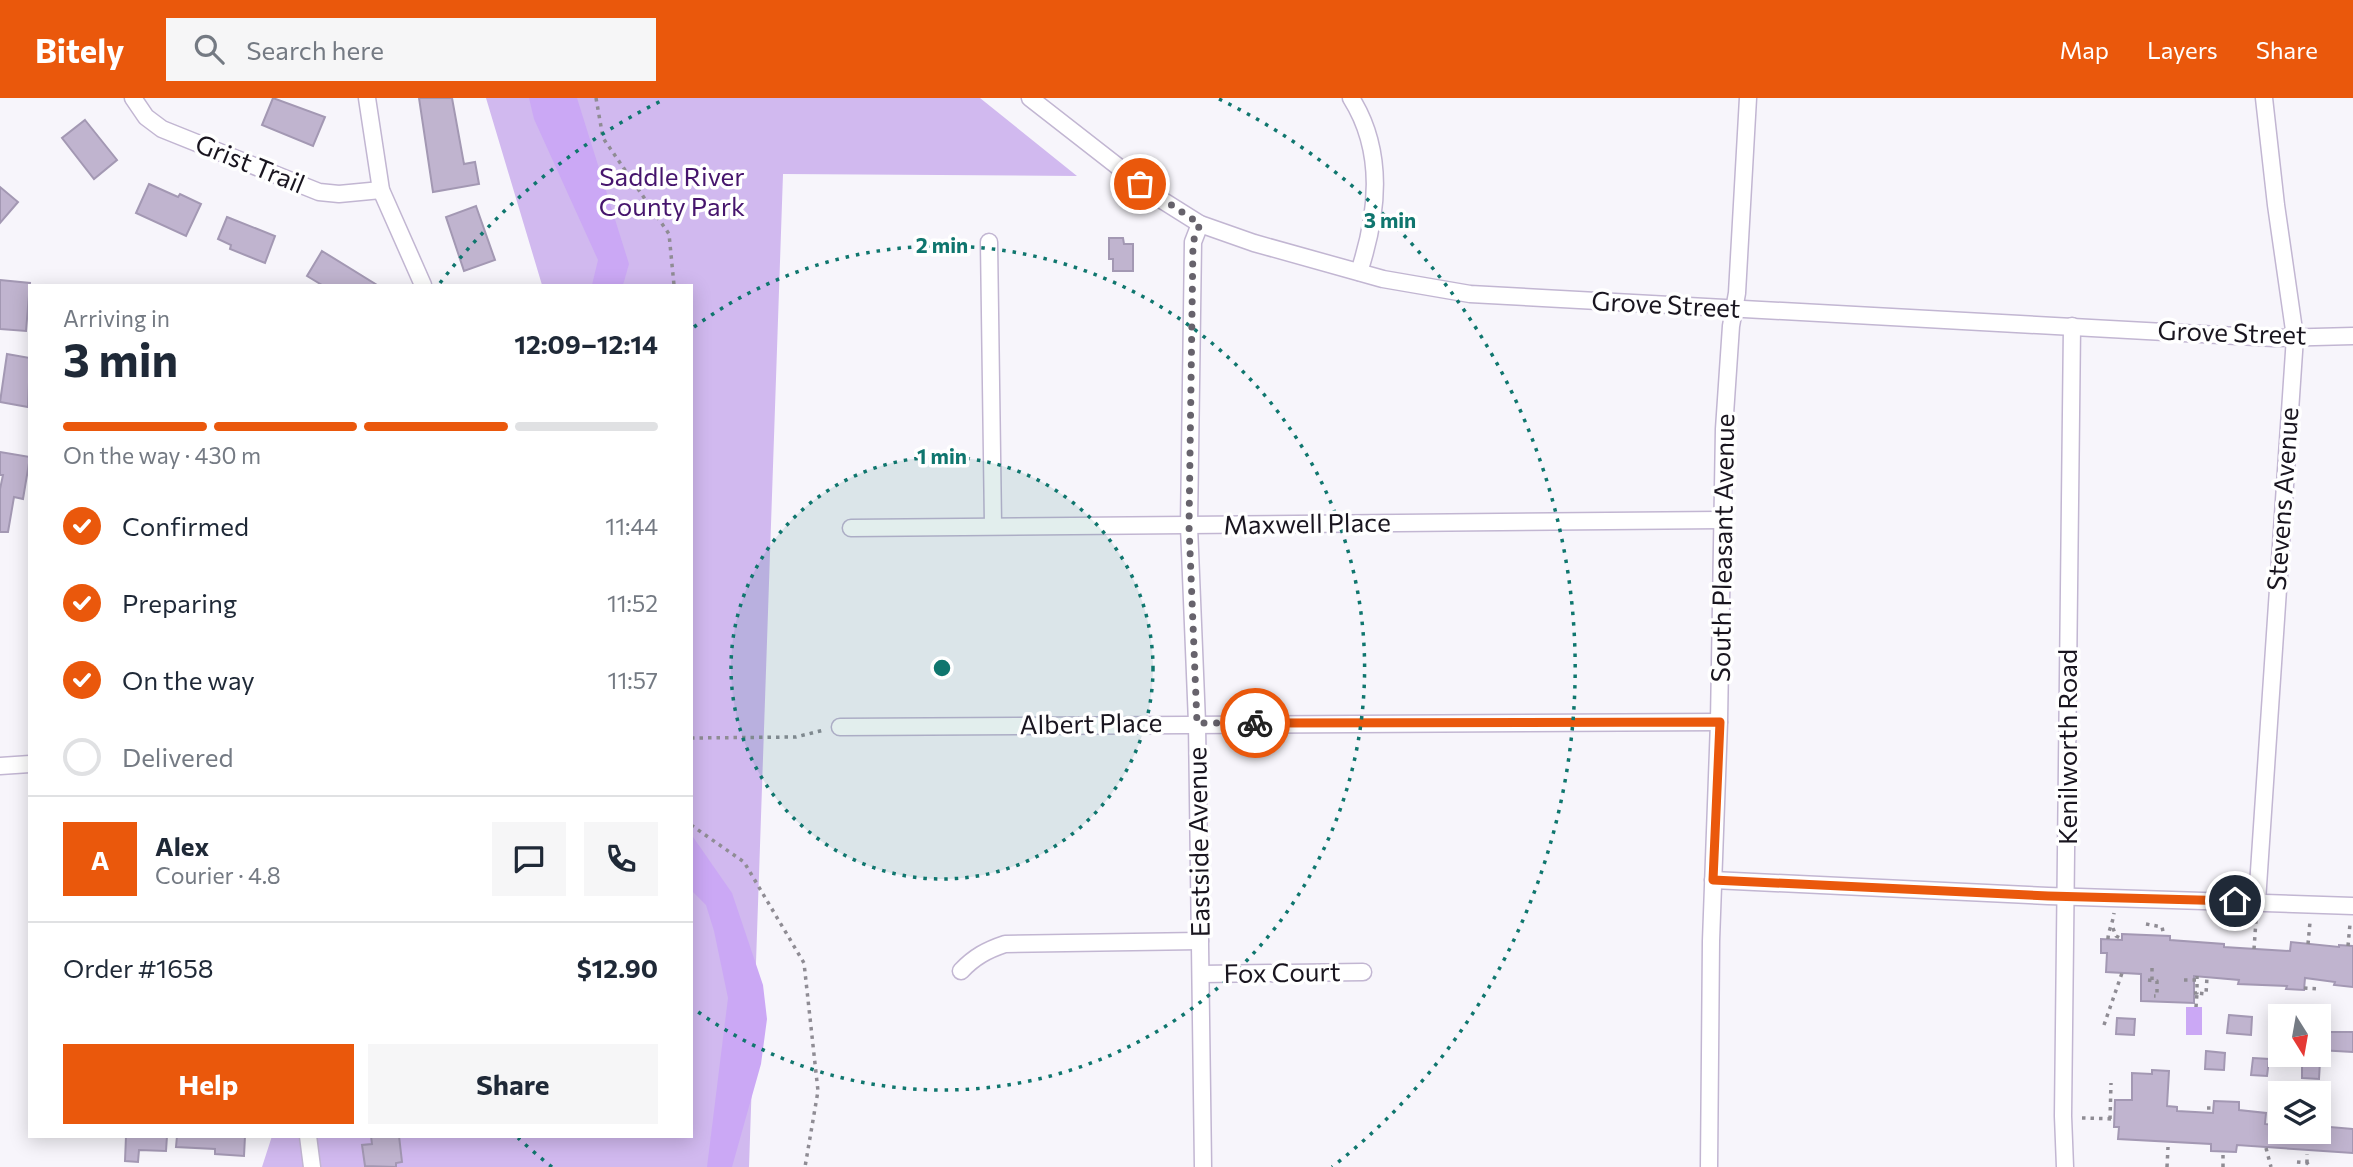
<!DOCTYPE html>
<html lang="en">
<head>
<meta charset="utf-8">
<style>
  :root { --surface:#fff; --page:#f6f6f7; --text:#1f2937; --muted:#747a83; --line:#e0e1e3; --accent:#ea580c }
  body { margin:0; font-family:Commissioner,sans-serif; background:var(--page); color:var(--text); height:100vh; display:flex; flex-direction:column; font-size:26px; white-space:nowrap }
  * { box-sizing:border-box; margin:0 }
  p { font-size:23px; color:var(--muted) }
  .icon { flex:none; width:38px; height:38px; fill:none; stroke:currentColor; stroke-width:2; stroke-linecap:round; stroke-linejoin:round }
  .map { position:relative; flex:1; overflow:hidden }
  .side { position:absolute; left:28px; top:186px; width:665px; height:854px; display:flex; flex-direction:column; background:var(--surface); border-radius:0px; box-shadow:0 4px 18px #0003 }
  .side>* { flex:none }
  .needle { width:46px; rotate:169deg }
  .controls { position:absolute; left:2268px; top:906px; display:grid; gap:14px }
  .controls a { display:grid; place-items:center; width:63px; height:63px; border-radius:0px; background:var(--surface); box-shadow:0 4px 18px #0003; font-size:35px }
  .pin { position:absolute; display:grid; place-items:center; width:60px; height:60px; color:#fff; margin:-30px; border:4px solid #fff; border-radius:50%; box-shadow:0 2px 7px #0007 }
  .courier { position:absolute; display:grid; place-items:center; width:70px; height:70px; margin:-35px; border:5px solid #ea580c; border-radius:50%; background:#fff; color:#222; box-shadow:0 2px 9px #0007 }
  .summary em { font-style:normal; font-weight:700 }
  .summary div { display:flex; flex-direction:column-reverse }
  .summary { display:flex; align-items:center; justify-content:space-between; height:119px; padding:0 35px }
  h1 { font-size:46px; font-weight:700; line-height:52px }
  .bar { display:grid; grid-template-columns:repeat(4,1fr); gap:10px 7px; align-content:center; height:84px; padding:0 35px }
  .bar i { height:9px; border-radius:5px; background:var(--line) }
  .bar .selected { background:var(--accent) }
  .bar p { grid-column:span 4 }
  .line { display:flex; align-items:center; gap:18px; padding:0 35px; border-top:2px solid var(--line) }
  .line div { flex:1 }
  .round { display:grid; place-items:center; flex:none; width:74px; height:74px; border-radius:0px; background:var(--page) }
  ol { padding:0 35px; list-style:none }
  li { display:flex; align-items:center; gap:21px; height:77px }
  li p { margin-inline-start:auto }
  li .icon { padding:7px; border-radius:50%; background:var(--accent); color:#fff; stroke-width:4 }
  li:last-child { color:var(--muted) }
  li i { width:38px; height:38px; border:4px solid var(--line); border-radius:50% }
  .button { display:flex; gap:14px; margin-top:auto; padding:14px 35px }
  .button a { flex:1; height:80px; border-radius:0px; background:var(--accent); color:#fff; font-size:28px; font-weight:700; line-height:80px; text-align:center }
  .button a+a { background:var(--page); color:var(--text) }
  header { display:flex; align-items:center; gap:42px; box-sizing:border-box; height:98px; padding:0 35px; background:var(--accent); color:#fff }
  header strong { font-size:33px }
  nav { display:flex; gap:38px; margin-inline-start:auto; font-size:24px }
  .search { width:490px; height:63px; background:var(--page); display:flex; align-items:center; gap:18px; box-sizing:border-box; padding:0 24px; border-radius:0px; color:var(--muted); font-size:26px }
  .map>svg:first-child { display:block }
</style>
</head>
<body>
<header>
<strong>Bitely</strong>
<div class="search"><svg class="icon" aria-label="search" viewBox="0 0 24 24"><circle cx="10" cy="10" r="6"/><path d="M15 15l6 6"/></svg>Search here</div>
<nav><a>Map</a><a>Layers</a><a>Share</a></nav>
</header>
<div class="map">
<svg width="2353" height="1069" viewBox="0 0 2353 1069">
  <rect width="100%" height="100%" fill="#f7f5fb"/>
  <polygon fill="#d1b9ef" points="486,0 980,0 1077,78 783,76 749,1069 262,1069 272,1038 691,1038 691,187 542,187"/>
  <g fill="#cba8f5">
    <polygon points="529,0 577,0 629,166 623,187 592,187 598,162 534,21"/>
    <polygon points="691,736 732,795 763,887 767,921 761,966 732,1069 707,1069 728,900 714,833 706,807 691,792"/>
    <rect x="2186" y="909" width="16" height="28"/>
  </g>
  <g fill="#c0b4cf" stroke="#a398b3" stroke-width="2">
    <polygon points="273,0 325,19 313,48 262,27"/>
    <polygon points="419,0 452,0 464,66 475,64 479,86 433,94"/>
    <polygon points="85,22 117,62 94,81 62,40"/>
    <polygon points="149,86 178,99 180,96 201,106 186,138 136,115"/>
    <polygon points="0,89 18,104 0,125"/>
    <polygon points="476,108 495,162 464,173 446,119"/>
    <polygon points="227,119 275,138 265,165 230,151 231,147 218,141"/>
    <polygon points="1109,140 1123,140 1124,146 1133,146 1133,173 1113,173 1113,161 1109,161"/>
    <polygon points="322,153 377,187 322,187 307,178"/>
    <polygon points="0,182 30,185 26,233 0,231"/>
    <polygon points="7,256 30,260 28,309 0,304"/>
    <polygon points="0,354 30,359 23,401 14,399 8,434 0,434 0,391 3,377 0,377"/>
    <polygon points="2122,836 2170,838 2170,842 2224,846 2224,849 2290,853 2291,844 2339,849 2339,847 2353,848 2353,889 2334,887 2335,884 2305,880 2304,892 2286,891 2287,888 2238,886 2239,882 2194,878 2194,905 2141,903 2141,876 2106,874 2107,855 2101,855 2101,841 2122,842"/>
    <polygon points="2229,917 2252,919 2251,937 2227,935"/>
    <polygon points="2117,920 2135,921 2134,937 2116,936"/>
    <polygon points="2319,934 2353,934 2353,954 2319,952"/>
    <polygon points="2206,953 2225,955 2224,972 2205,971"/>
    <polygon points="2253,960 2269,961 2267,978 2251,977"/>
    <polygon points="2302,962 2320,963 2319,981 2302,980"/>
    <polygon points="2152,972 2169,973 2167,1008 2177,1009 2177,1013 2213,1015 2214,1003 2239,1004 2239,1012 2266,1015 2265,1026 2280,1028 2280,1034 2319,1034 2319,1028 2353,1031 2353,1055 2237,1047 2236,1054 2211,1053 2211,1046 2118,1041 2119,1029 2114,1029 2115,1002 2132,1002 2132,975 2152,976"/>
    <polygon points="126,1038 167,1038 166,1053 139,1052 138,1064 125,1063"/>
    <polygon points="177,1038 245,1038 244,1058 215,1056 215,1051 176,1049"/>
    <polygon points="371,1038 399,1038 402,1064 396,1065 396,1069 365,1068 362,1047 372,1046"/>
  </g>
  <g fill="none" stroke-linecap="round" stroke-linejoin="round">
    <g stroke="#c2b6d2" stroke-width="19">
      <g id="minor">
        <polyline points="133,0 146,19 162,31 319,94 339,96 381,92"/>
        <polyline points="367,0 381,92 423,187"/>
        <polyline points="1030,0 1157,99 1200,126 1254,145 1383,181 1470,196 2274,240 2353,238"/>
        <path d="M1351 0C1385 54 1378 116 1359 174"/>
        <polyline points="1200,126 1193,144 1189,428 1197,625 1203,1069"/>
        <polyline points="989,144 993,427"/>
        <polyline points="851,430 1721,422"/>
        <polyline points="840,629 1719,624"/>
        <polyline points="0,668 30,666"/>
        <polyline points="1713,782 2048,798 2353,808"/>
        <polyline points="2257,803 2295,239 2276,107 2264,0"/>
        <path d="M961 873C974 859 987 852 1005 846L1200 843"/>
        <polyline points="1201,876 1363,874"/>
        <polyline points="308,1038 312,1069"/>
        <polyline points="1709,1069 1711,843 1719,624 1724,331 1731,228 1737,195 1748,0"/>
        <polyline points="2065,1069 2063,1018 2072,228"/>
      </g>
    </g>
    <g stroke="#8f8c94" stroke-width="3.5" stroke-dasharray="3.5 5" stroke-linecap="butt">
      <polyline points="596,0 603,40 669,136 674,187"/>
      <polyline points="691,640 796,639 824,632"/>
      <polyline points="691,727 744,764 804,865 818,993 805,1069"/>
      <polyline points="2146,826 2162,829 2164,838"/>
      <polyline points="2113,830 2116,838 2122,841"/>
      <path d="M2108 841C2108 833 2113 825 2114 815"/>
      <polyline points="2308,846 2310,824"/>
      <polyline points="2348,848 2350,826"/>
      <polyline points="2254,851 2256,822"/>
      <polyline points="2148,882 2157,883 2157,898 2154,898"/>
      <polyline points="2152,882 2152,865"/>
      <polyline points="2184,882 2197,882"/>
      <polyline points="2304,890 2318,891"/>
      <polyline points="2194,895 2197,895 2197,878"/>
      <polyline points="2196,909 2197,895 2206,896 2207,879"/>
      <polyline points="2104,927 2122,875"/>
      <polyline points="2207,1010 2214,1010"/>
      <polyline points="2082,1020 2115,1021"/>
      <polyline points="2110,1021 2111,985"/>
      <polyline points="2266,1050 2271,1069"/>
      <polyline points="2297,1064 2307,1065 2311,1069"/>
      <polyline points="2307,1065 2307,1056"/>
      <polyline points="2167,1069 2168,1049"/>
      <polyline points="2223,1069 2223,1053"/>
    </g>
    <use href="#minor" stroke="#fff" stroke-width="16"/>
  </g>
  <g fill="none" stroke-linecap="round" stroke-linejoin="round">
    <polyline stroke="#67636c" stroke-width="7" stroke-dasharray="0 12.6" points="1140,86 1200,126 1193,144 1189,428 1197,625 1255,625"/>
    <polyline stroke="#ea580c" stroke-width="9" points="1255,625 1720,624 1713,782 2048,798 2235,803"/>
  </g>
  <circle cx="942" cy="570" r="211" fill="#0f766e" fill-opacity=".12"/>
  <g fill="none" stroke="#0f766e" stroke-width="3.5" stroke-dasharray="3.5 7">
    <circle cx="942" cy="570" r="211"/>
    <path d="M694 229A422 422 0 1 1 694 911"/>
    <path d="M552 1069A633 633 0 0 1 518 1040M440 185A633 633 0 0 1 665 1M1219 1A633 633 0 0 1 1332 1069"/>
  </g>
  <g text-anchor="middle" stroke-width="7" stroke-linejoin="round" paint-order="stroke">
    <g font-size="26" fill="#19151f" stroke="#fff">
      <text transform="translate(250 66) rotate(22)" y="9">Grist Trail</text>
      <text transform="translate(1666 207) rotate(3)" y="9">Grove Street</text>
      <text transform="translate(2232 235) rotate(2)" y="9">Grove Street</text>
      <text transform="translate(2283 401) rotate(-86)" y="9">Stevens Avenue</text>
      <text transform="translate(1307 426) rotate(-1)" y="9">Maxwell Place</text>
      <text transform="translate(1723 450) rotate(-89)" y="9">South Pleasant Avenue</text>
      <text transform="translate(1091 626) rotate(-1)" y="9">Albert Place</text>
      <text transform="translate(2068 649) rotate(-90)" y="9">Kenilworth Road</text>
      <text transform="translate(1199 744) rotate(-91)" y="9">Eastside Avenue</text>
      <text transform="translate(1282 875) rotate(-1)" y="9">Fox Court</text>
    </g>
    <g font-size="26" fill="#46156d" stroke="#fff">
      <text x="672" y="88">Saddle River<tspan x="672" dy="30">County Park</tspan></text>
    </g>
  </g>
  <circle cx="942" cy="570" r="10" fill="#0f766e" stroke="#fff" stroke-width="3.5"/>
  <g font-size="21" text-anchor="middle" font-weight="bold" fill="#0f766e" stroke="#fff" stroke-width="7" stroke-linejoin="round" paint-order="stroke">
    <text x="1390" y="130">3 min</text>
    <text x="942" y="155">2 min</text>
    <text x="942" y="366">1 min</text>
  </g>
</svg>
<div class="controls">
<a><svg class="needle" viewBox="-14 -14 28 28"><path d="M0-13l5 13h-10z" fill="#e53935"/><path d="M0 13l5-13h-10z" fill="#747a83"/></svg></a>
<a><svg class="icon" aria-label="layers" viewBox="0 0 24 24"><path d="M12 4l9 5-9 5-9-5zM3 14l9 5 9-5"/></svg></a>
</div>
<div class="pin" style="left:1140px;top:86px;background:#ea580c"><svg class="icon" aria-label="bag" viewBox="0 0 24 24"><path d="M5 8h14l-1 12H6zM9 8a3 3 0 0 1 6 0"/></svg></div>
<div class="pin" style="left:2235px;top:803px;background:#1f2937"><svg class="icon" aria-label="home" viewBox="0 0 24 24"><path d="M3 11l9-7 9 7M6 9v11h12V9"/></svg></div>
<div class="courier" style="left:1255px;top:625px"><svg class="icon" aria-label="bike" viewBox="0 0 24 24"><circle cx="6" cy="16" r="4"/><circle cx="18" cy="16" r="4"/><path d="M6 16l4-8h5l3 8M10 8l3 8H6M13 5h3"/></svg></div>
<section class="side">
<div class="summary"><div><h1>3 min</h1><p>Arriving in</p></div><em>12:09–12:14</em></div>
<div class="bar"><i class="selected"></i><i class="selected"></i><i class="selected"></i><i></i><p>On the way · 430 m</p></div>
<ol>
<li><svg class="icon" aria-label="check" viewBox="0 0 24 24"><path d="M5 12l5 5 9-10"/></svg>Confirmed<p>11:44</p></li>
<li><svg class="icon" aria-label="check" viewBox="0 0 24 24"><path d="M5 12l5 5 9-10"/></svg>Preparing<p>11:52</p></li>
<li><svg class="icon" aria-label="check" viewBox="0 0 24 24"><path d="M5 12l5 5 9-10"/></svg>On the way<p>11:57</p></li>
<li><i></i>Delivered</li>
</ol>
<div class="line" style="height:126px"><b class="round" style="background:var(--accent);color:#fff">A</b><div><b>Alex</b><p>Courier · 4.8</p></div><a class="round"><svg class="icon" aria-label="chat" viewBox="0 0 24 24"><path d="M4 5h16v11H9l-5 4z"/></svg></a><a class="round"><svg class="icon" aria-label="phone" viewBox="0 0 24 24"><path d="M5 4h4l2 5-3 2q2 4 5 5l2-3 5 2v4C11 20 4 13 5 4z"/></svg></a></div>
<div class="line" style="height:91px"><div>Order #1658</div><b>$12.90</b></div>
<div class="button"><a>Help</a><a>Share</a></div>
</section>
</div>
</body>
</html>
